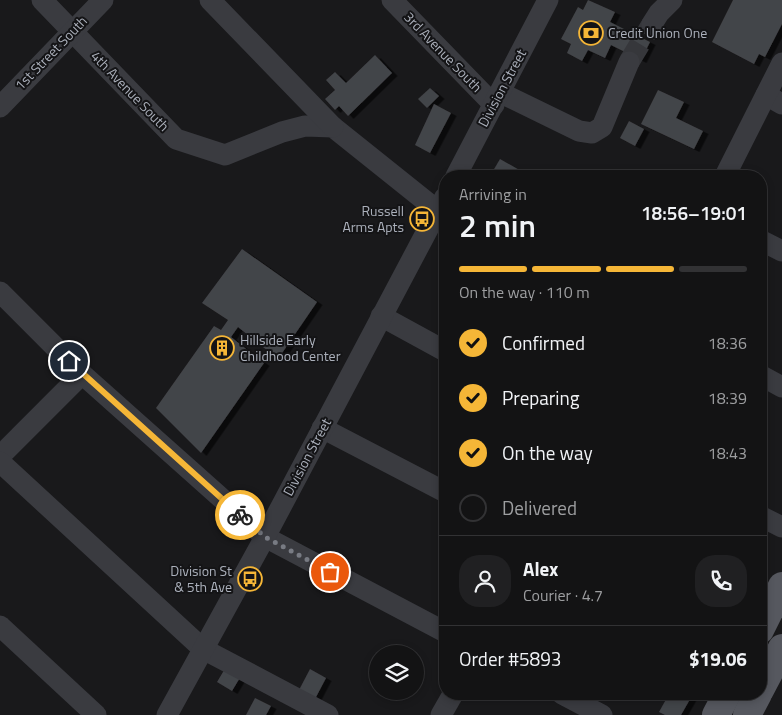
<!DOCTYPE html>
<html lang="en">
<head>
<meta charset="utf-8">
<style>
  :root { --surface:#131314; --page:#202022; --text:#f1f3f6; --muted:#9d9ea0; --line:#323234; --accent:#f5b637 }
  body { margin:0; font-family:"Titillium Web",sans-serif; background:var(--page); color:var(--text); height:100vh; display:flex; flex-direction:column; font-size:19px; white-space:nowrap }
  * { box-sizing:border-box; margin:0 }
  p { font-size:16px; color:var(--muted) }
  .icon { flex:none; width:28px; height:28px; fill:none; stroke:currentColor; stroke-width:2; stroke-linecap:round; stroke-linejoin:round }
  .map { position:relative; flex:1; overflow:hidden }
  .sheet { position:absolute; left:439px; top:170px; width:328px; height:530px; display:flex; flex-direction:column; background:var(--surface); border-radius:20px; box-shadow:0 2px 8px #0003,0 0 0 1px var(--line) }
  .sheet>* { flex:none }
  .fabs { position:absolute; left:369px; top:645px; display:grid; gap:10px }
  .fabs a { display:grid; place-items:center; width:55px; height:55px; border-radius:50%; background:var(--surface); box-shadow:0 2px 8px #0003,0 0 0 1px var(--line); font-size:25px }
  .pin { position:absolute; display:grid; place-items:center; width:42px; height:42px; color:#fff; margin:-21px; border:2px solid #fff; border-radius:50%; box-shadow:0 1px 5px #0007 }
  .courier { position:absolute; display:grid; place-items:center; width:50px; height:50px; margin:-25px; border:4px solid #f5b637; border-radius:50%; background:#fff; color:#222; box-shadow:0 1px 6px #0007 }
  .headline em { font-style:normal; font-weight:600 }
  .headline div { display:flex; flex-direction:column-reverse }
  .headline { display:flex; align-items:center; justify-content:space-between; height:85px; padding:0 20px }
  h1 { font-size:32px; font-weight:600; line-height:38px }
  .bar { display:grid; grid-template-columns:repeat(4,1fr); gap:8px 5px; align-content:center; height:60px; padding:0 20px }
  .bar i { height:6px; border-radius:4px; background:var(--line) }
  .bar .selected { background:var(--accent) }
  .bar p { grid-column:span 4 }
  .line { display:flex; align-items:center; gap:12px; padding:0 20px; border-top:1px solid var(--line) }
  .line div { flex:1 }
  .round { display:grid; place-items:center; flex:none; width:52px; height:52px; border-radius:20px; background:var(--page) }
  ol { padding:0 20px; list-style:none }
  li { display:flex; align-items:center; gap:15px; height:55px }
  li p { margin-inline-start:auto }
  li .icon { padding:5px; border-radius:50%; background:var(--accent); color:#111; stroke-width:4 }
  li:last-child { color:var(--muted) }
  li i { width:28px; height:28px; border:2px solid var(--line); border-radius:50% }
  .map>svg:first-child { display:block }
</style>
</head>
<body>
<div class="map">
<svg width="782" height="715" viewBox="0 0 782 715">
  <defs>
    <filter id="shadow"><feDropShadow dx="5.5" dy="3" stdDeviation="0" flood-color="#0009"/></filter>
  </defs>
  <rect width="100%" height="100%" fill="#19191b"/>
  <g fill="#434448" filter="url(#shadow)">
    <polygon points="588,0 615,12 610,22 650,42 641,60 611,45 605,58 588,50 582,61 567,53 571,44 561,39 578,7 583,10"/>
    <polygon points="733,0 782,0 782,24 765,57 759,54 754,64 712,42"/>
    <polygon points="375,55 392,73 348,116 339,106 335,110 325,99 335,90 326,80 335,72 346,83"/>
    <polygon points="430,88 439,96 427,108 418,99"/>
    <polygon points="658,90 684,102 676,118 703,131 694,149 641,124"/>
    <polygon points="434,104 451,113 430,153 415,145"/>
    <polygon points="629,121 644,129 635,146 620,138"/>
    <polygon points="500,159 530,176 490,176"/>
    <polygon points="242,249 317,302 278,359 238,327 231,337 264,363 201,453 156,408 214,326 221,330 228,320 202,303"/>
    <polygon points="226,667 241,676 232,691 217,682"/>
    <polygon points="310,669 326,678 315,699 299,690"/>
    <polygon points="669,694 693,694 681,715 665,715 659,712"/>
    <polygon points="255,698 271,706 266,715 246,715"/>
  </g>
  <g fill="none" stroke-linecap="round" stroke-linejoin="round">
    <polyline stroke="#36373b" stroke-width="21" stroke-dasharray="21 11" stroke-linecap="butt" points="629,62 652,24"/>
    <g stroke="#3a3b40" stroke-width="21">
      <polyline points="42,0 176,139 225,155 282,132 305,126 333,127 438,211"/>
      <polyline points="210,0 333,127"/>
      <polyline points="392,0 494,105"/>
      <polyline points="652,24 659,13 672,0"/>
      <polyline points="501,93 579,131 592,133 602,127 629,62"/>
      <polyline points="766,95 782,104"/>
      <polyline points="0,107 103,0"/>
      <polyline points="456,176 548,0"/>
      <polyline points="725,176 782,63"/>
      <polyline points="760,240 782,251"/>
      <polyline points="0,292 82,374 265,537 445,632"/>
      <polyline points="381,316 445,351"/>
      <polyline points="760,375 782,387"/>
      <polyline points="322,428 445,492"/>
      <polyline points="0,456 82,374"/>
      <polyline points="0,462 203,649 328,715"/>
      <polyline points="760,516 782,527"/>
      <polyline points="0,626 96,715"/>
      <polyline points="562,694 602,715"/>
      <polyline points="167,715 265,537 445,197"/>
      <polyline points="441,715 453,694"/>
    </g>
    <g stroke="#56585f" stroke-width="28">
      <polyline points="760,630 782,586"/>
      <polyline points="760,690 782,648"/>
      <polyline points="716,715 727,694"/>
      <polyline points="747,715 758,694"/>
    </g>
  </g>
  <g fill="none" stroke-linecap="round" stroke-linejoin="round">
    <polyline stroke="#787b83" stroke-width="5" stroke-dasharray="0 9" points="240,515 265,537 330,572"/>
    <polyline stroke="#f5b637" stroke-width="6" points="69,361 240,515"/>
  </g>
  <defs>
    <g id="bank-ring" transform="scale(1.25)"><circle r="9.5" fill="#141416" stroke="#f5b637" stroke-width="1.5"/><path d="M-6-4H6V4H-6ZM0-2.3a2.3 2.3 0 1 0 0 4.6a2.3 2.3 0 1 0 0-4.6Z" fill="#f5b637"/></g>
    <g id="bus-ring" transform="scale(1.25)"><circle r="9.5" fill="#141416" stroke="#f5b637" stroke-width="1.5"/><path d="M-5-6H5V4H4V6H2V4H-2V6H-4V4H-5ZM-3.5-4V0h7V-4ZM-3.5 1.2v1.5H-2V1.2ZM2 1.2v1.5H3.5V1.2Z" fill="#f5b637"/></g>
    <g id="building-ring" transform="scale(1.25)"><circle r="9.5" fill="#141416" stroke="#f5b637" stroke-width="1.5"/><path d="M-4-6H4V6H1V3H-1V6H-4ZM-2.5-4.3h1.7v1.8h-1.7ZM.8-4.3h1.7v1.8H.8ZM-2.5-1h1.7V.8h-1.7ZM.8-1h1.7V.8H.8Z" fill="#f5b637"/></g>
  </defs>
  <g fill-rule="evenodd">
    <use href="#bank-ring" x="591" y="33"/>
    <use href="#bus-ring" x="422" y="219"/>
    <use href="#building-ring" x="222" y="348"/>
    <use href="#bus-ring" x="250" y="579"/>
  </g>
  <g text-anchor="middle" stroke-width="4" stroke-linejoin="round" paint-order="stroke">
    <g font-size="14" fill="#abb0bb" stroke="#141416" text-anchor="start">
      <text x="608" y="38">Credit Union One</text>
      <text x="404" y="216" text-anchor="end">Russell<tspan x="404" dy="16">Arms Apts</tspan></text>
      <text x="240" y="345">Hillside Early<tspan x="240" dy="16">Childhood Center</tspan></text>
      <text x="232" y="576" text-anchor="end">Division St<tspan x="232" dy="16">&amp; 5th Ave</tspan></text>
    </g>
    <g font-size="14" fill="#abb0bb" stroke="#141416">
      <text transform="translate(443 52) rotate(46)" y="5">3rd Avenue South</text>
      <text transform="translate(51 53) rotate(-46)" y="5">1st Street South</text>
      <text transform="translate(502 88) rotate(-62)" y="5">Division Street</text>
      <text transform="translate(130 91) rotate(46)" y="5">4th Avenue South</text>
      <text transform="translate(307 457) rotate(-62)" y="5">Division Street</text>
    </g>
  </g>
</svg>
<div class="fabs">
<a><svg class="icon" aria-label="layers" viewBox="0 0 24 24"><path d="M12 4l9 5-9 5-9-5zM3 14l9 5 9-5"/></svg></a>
</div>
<div class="pin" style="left:330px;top:572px;background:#ea580c"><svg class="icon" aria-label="bag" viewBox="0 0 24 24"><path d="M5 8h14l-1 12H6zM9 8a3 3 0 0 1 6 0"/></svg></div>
<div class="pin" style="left:69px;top:361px;background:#1f2937"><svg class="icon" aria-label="home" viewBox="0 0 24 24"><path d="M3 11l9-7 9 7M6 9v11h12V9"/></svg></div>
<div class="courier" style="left:240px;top:515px"><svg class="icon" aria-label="bike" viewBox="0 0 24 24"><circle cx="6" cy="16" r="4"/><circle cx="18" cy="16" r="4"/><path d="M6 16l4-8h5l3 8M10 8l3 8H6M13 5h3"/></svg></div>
<section class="sheet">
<div class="headline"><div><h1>2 min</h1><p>Arriving in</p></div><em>18:56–19:01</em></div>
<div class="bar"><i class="selected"></i><i class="selected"></i><i class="selected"></i><i></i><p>On the way · 110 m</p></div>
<ol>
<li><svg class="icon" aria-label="check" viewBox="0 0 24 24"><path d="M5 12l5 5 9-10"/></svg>Confirmed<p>18:36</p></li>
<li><svg class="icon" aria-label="check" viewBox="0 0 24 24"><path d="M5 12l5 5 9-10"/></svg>Preparing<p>18:39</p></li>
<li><svg class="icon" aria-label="check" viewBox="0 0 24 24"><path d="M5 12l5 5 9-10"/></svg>On the way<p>18:43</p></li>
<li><i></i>Delivered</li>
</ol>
<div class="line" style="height:90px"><a class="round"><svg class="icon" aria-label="person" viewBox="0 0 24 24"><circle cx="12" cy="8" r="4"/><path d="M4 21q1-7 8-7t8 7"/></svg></a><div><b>Alex</b><p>Courier · 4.7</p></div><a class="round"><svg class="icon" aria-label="phone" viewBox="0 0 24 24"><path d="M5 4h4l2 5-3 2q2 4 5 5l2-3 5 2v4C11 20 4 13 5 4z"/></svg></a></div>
<div class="line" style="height:65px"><div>Order #5893</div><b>$19.06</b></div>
</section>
</div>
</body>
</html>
